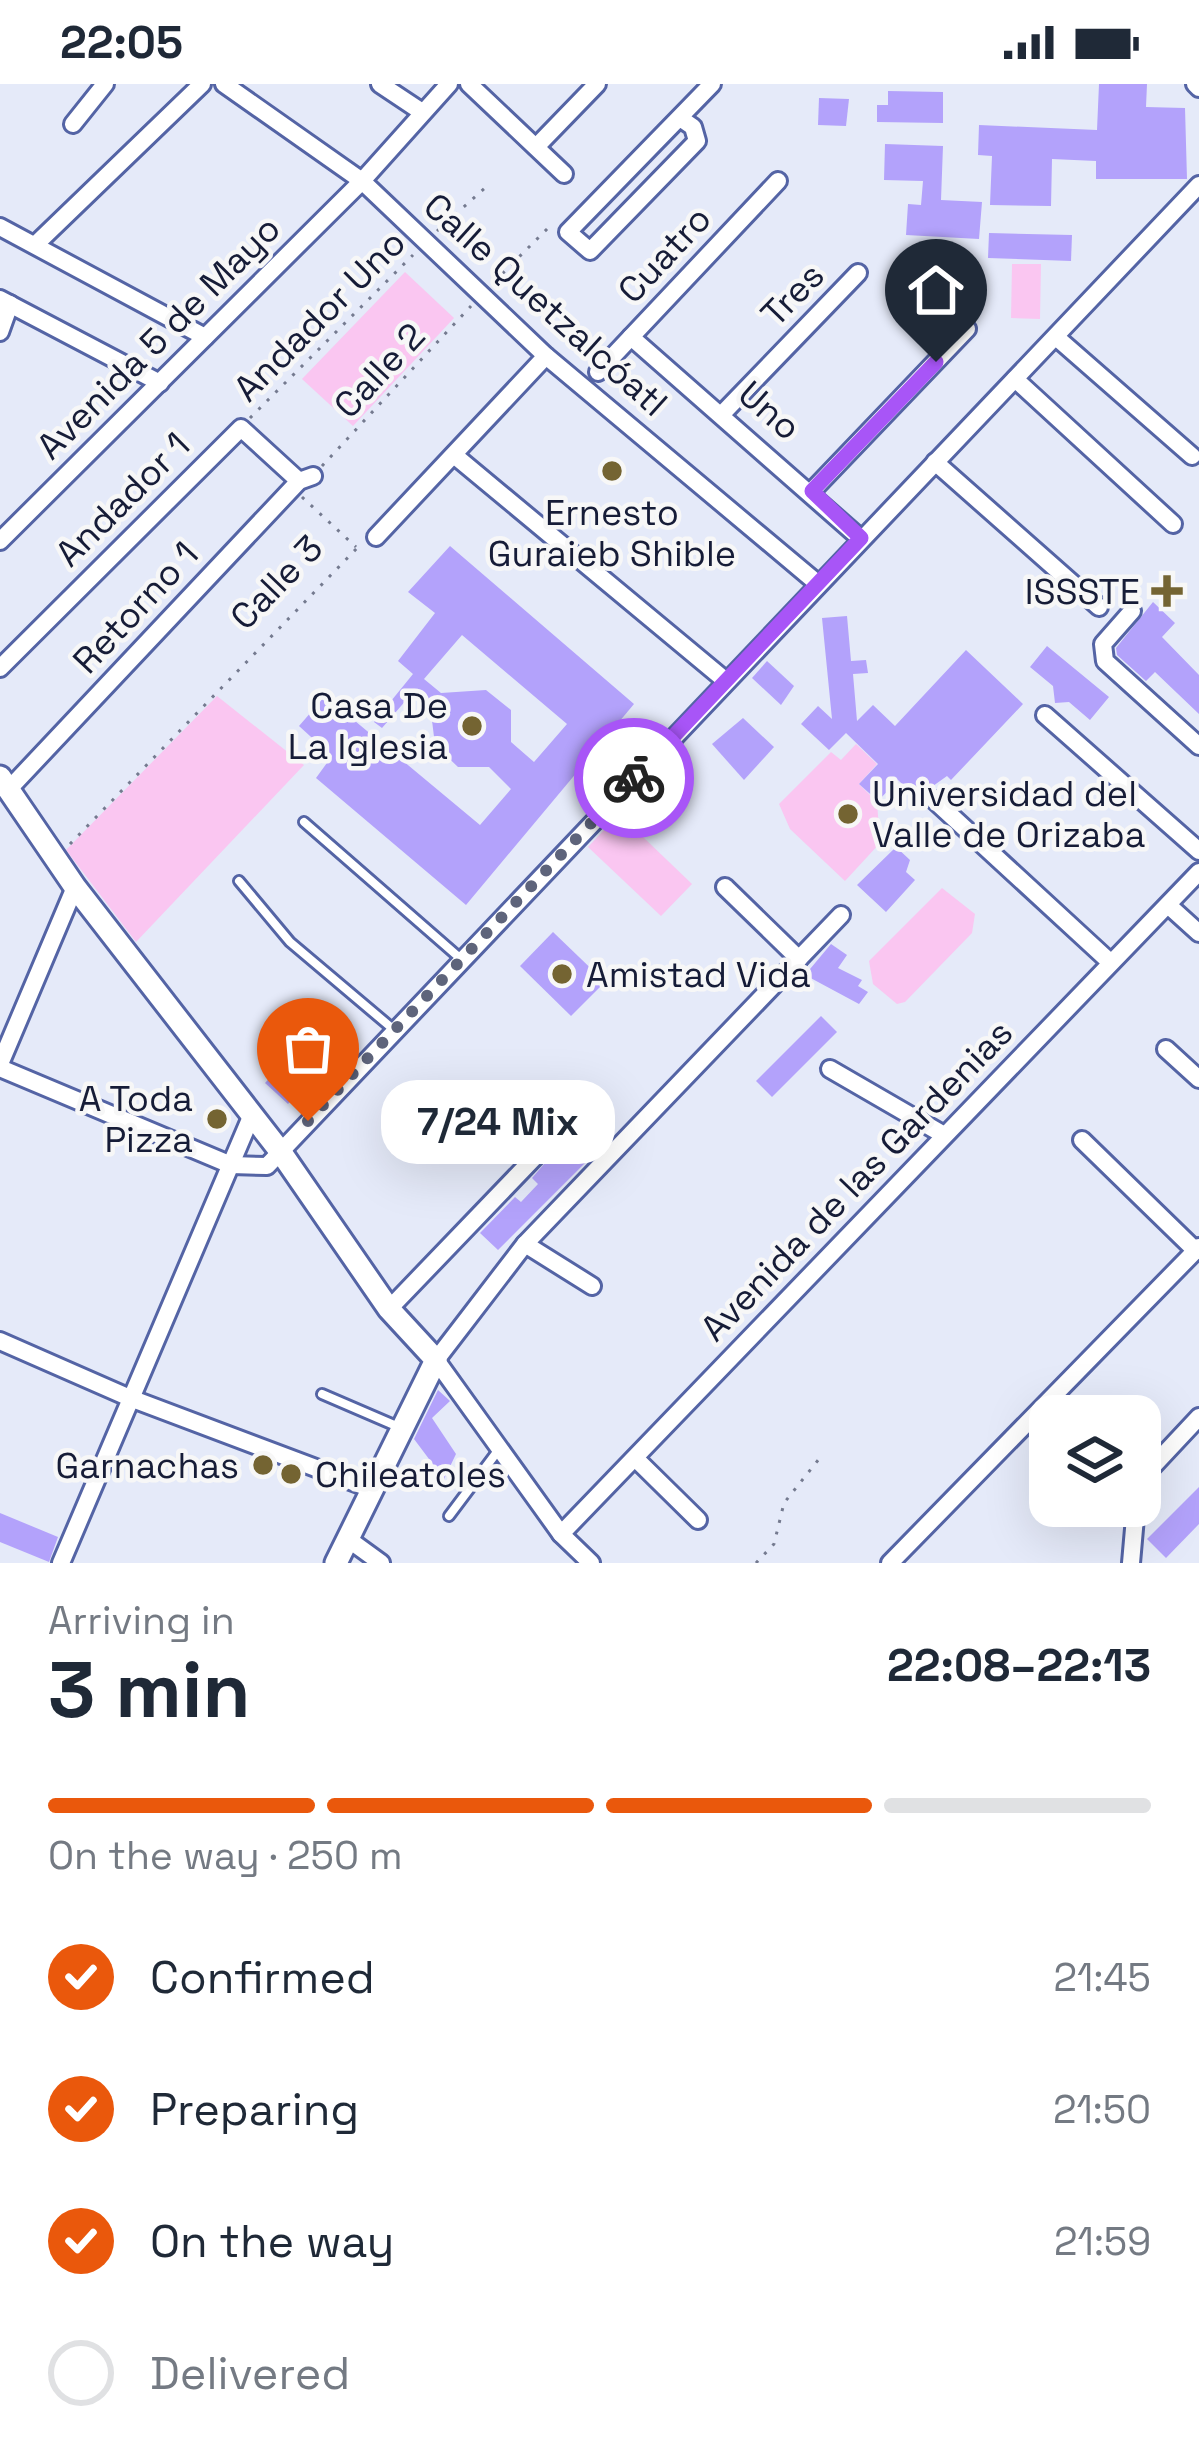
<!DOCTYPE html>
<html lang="en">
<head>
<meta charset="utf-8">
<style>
  :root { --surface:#fff; --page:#f6f6f7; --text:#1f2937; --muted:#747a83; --line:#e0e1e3; --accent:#ea580c }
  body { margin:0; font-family:"Space Grotesk",sans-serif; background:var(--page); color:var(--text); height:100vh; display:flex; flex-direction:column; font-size:45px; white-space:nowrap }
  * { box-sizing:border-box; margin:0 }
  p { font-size:39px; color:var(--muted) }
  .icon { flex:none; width:66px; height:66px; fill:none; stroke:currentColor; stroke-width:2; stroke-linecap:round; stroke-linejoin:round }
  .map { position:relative; height:1479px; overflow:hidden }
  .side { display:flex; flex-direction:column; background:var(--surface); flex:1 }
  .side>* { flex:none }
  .tools { position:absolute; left:1029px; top:1311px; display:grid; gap:24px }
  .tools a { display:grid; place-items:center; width:132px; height:132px; border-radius:24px; background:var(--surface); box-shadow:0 12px 48px #0002; font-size:60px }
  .pin { position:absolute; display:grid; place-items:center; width:102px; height:102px; color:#fff; margin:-123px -51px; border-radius:50% 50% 50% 0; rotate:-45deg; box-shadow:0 0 12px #0007 }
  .pin .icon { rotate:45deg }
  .courier { position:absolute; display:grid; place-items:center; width:120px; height:120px; margin:-60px; border:9px solid #a855f7; border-radius:50%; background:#fff; color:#222; box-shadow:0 3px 15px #0007 }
  .bubble { position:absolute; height:84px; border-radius:36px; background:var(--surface); box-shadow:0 12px 48px #0002; font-size:39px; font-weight:800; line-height:84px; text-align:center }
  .headline em { font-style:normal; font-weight:800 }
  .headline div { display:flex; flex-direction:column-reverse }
  .headline { display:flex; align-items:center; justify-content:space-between; height:204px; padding:0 48px }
  h1 { font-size:78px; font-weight:800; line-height:90px }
  .bar { display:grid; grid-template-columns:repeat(4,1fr); gap:18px 12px; align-content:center; height:144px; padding:0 48px }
  .bar i { height:15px; border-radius:9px; background:var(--line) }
  .bar .current { background:var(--accent) }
  .bar p { grid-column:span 4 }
  ol { padding:0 48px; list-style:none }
  li { display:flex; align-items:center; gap:36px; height:132px }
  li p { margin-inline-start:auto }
  li .icon { padding:12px; border-radius:50%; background:var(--accent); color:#fff; stroke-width:4 }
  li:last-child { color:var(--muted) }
  li i { width:66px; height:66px; border:6px solid var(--line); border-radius:50% }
  .status { display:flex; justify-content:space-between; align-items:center; height:84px; padding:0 60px; background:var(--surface); direction:ltr }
  .status svg { height:33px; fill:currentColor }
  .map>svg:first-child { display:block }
</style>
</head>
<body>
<div class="status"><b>22:05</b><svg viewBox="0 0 49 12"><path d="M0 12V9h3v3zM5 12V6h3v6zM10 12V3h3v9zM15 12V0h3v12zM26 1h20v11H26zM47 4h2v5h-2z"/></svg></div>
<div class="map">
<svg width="1199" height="1479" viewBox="0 0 1199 1479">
  <rect width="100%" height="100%" fill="#e5eaf9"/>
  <g fill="#fac6f1">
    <polygon points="1012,180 1041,180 1040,235 1011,234"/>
    <polygon points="405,188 454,234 353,342 302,295"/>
    <polygon points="217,612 304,681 136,858 66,766"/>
    <polygon points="856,660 877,680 859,700 877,718 880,759 845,797 790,745 779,720 831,668 841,676"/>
    <polygon points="619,730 692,800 661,832 588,763"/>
    <polygon points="942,804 975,830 972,849 905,918 897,920 873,900 869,877"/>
  </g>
  <g fill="#b3a2fb" fill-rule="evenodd">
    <polygon points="1099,0 1147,0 1146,23 1185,24 1187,95 1096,95 1096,77 1052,75 1051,122 990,121 992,72 978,71 979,41 1097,46"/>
    <polygon points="888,7 943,8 943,39 877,38 877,21 888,21"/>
    <polygon points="819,14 849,15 846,42 818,41"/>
    <polygon points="885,60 943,62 941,116 982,118 979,155 906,151 908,120 921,121 923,97 884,96"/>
    <polygon points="989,149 1072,151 1071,177 988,174"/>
    <path d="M450 462 634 620 466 821 316 694 332 672 299 642 325 612 480 741 511 705 489 683H458L435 661 430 620 414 607 382 644 374 638 413 590 398 577 435 529 408 508ZM462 551 567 640 534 678 511 658V626L486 606 441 609 424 595Z"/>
    <polygon points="1153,518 1175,539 1162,553 1199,591 1199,630 1155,588 1146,597 1117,571 1116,564"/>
    <polygon points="847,532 851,577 866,576 868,589 853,590 857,637 873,621 895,642 966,566 1023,620 951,696 947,692 926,707 921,718 898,696 878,717 859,700 878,680 846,649 829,666 801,640 818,622 832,635 822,534"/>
    <polygon points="1047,562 1109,613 1090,636 1069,618 1055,619 1053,602 1030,583"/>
    <polygon points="767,577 794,602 781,621 752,594"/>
    <polygon points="743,634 774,663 744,696 712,660"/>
    <polygon points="896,763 910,776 906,788 915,796 886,828 857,801"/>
    <polygon points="553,848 605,898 571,932 520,882"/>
    <polygon points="831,860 847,871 838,884 862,896 858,902 868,908 859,920 805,891"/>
    <polygon points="821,932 837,948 772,1013 756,997"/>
    <polygon points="282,981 304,1002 288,1020 265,999"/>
    <polygon points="569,1051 592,1072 498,1166 480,1149 515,1113 521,1118 538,1100 532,1094"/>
    <polygon points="438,1306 450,1317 432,1334 456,1370 444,1395 414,1355"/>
    <polygon points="1199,1403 1199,1440 1166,1474 1147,1455"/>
    <polygon points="0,1429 58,1453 49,1478 0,1458"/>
  </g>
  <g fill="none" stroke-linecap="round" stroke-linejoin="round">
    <g stroke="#5464a5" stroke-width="14">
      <g id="service">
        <polyline points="304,738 461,875"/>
        <polyline points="239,797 290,858 393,945"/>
        <polyline points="322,1310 401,1344"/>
        <polyline points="449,1432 497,1368"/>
      </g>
    </g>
    <g stroke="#5464a5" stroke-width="22">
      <g id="minor">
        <polyline points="224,0 362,97 546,272 817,499"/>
        <polyline points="380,0 422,28"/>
        <polyline points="469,0 564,90"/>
        <polyline points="1195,0 1199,4"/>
        <polyline points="680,34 693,43 697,57 590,167 568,148 712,0"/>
        <polyline points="73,40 105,0"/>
        <polyline points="536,63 597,0"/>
        <polyline points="0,143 205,253"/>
        <polyline points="35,161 202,0"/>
        <polyline points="0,215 160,299"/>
        <polyline points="0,248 10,220"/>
        <polyline points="631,253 861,455"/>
        <polyline points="1056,253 1192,372"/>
        <polyline points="598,288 778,97"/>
        <polyline points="1015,295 1173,440"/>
        <polyline points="723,329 858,189"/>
        <polyline points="454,371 726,597"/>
        <polyline points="935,378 1099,523"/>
        <polyline points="812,407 967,245"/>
        <polyline points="376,453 546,272"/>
        <polyline points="0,457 362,97 449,0"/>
        <polyline points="1132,527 1103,560 1105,577 1199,662"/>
        <polyline points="0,584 241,344 299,397"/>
        <polyline points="1045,631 1199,767"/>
        <polyline points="9,705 299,397 313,392"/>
        <polyline points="934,716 1110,878"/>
        <polyline points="725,803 799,875"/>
        <polyline points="1168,821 1199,849"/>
        <polyline points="1166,965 1199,995"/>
        <polyline points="0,980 75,803"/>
        <polyline points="0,984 231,1081 267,1082 1199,101"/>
        <polyline points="830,985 944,1051"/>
        <polyline points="1082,1056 1196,1167"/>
        <polyline points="525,1160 592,1202"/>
        <polyline points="389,1225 557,1050"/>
        <polyline points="0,1257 130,1314 369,1404"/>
        <polyline points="635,1374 698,1436"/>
        <polyline points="1140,1396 1199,1333"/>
        <polyline points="561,1450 1199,788"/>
        <polyline points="348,1455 381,1479"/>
        <polyline points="61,1479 251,1033"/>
        <polyline points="591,1479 561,1450 436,1276 525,1160 841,831"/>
        <polyline points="890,1479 1199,1163"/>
        <polyline points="1131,1479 1136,1422"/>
      </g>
    </g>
    <g stroke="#5464a5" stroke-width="27">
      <polyline id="tertiary" points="0,693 75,803 280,1067 389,1225 436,1276 336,1479"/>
    </g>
    <g stroke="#747a8f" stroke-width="3" stroke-dasharray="3 9" stroke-linecap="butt">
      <polyline points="437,147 485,104"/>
      <polyline points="494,198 551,141"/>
      <polyline points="250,334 413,171"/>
      <polyline points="322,382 471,222"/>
      <polyline points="302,413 356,463"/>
      <polyline points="70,760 360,461"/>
      <polyline points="756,1479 774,1460 784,1419 819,1375"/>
    </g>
    <use href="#service" stroke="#fff" stroke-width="8"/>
    <use href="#minor" stroke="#fff" stroke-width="16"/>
    <use href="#tertiary" stroke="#fff" stroke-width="21"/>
  </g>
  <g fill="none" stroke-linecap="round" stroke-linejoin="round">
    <polyline stroke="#5e647b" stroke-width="12" stroke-dasharray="0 21.6" points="308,1037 634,694"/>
    <polyline stroke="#a855f7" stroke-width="15" points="634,694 861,454 812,407 936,278"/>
  </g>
  <g fill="#746432" stroke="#f7f7f7" stroke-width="4.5">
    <circle cx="612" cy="387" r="12"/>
    <path d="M1161 489h12v12h12v12h-12v12h-12v-12h-12v-12h12z"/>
    <circle cx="472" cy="642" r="12"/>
    <circle cx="848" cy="730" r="12"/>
    <circle cx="562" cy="890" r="12"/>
    <circle cx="217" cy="1035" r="12"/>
    <circle cx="263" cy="1381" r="12"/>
    <circle cx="291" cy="1390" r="12"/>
  </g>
  <g text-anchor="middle" stroke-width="9" stroke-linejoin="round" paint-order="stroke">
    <g font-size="36" fill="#161c37" stroke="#f7f7f7">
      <text transform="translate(664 170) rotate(-47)" y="13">Cuatro</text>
      <text transform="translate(792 210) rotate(-46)" y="13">Tres</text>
      <text transform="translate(546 220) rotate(42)" y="13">Calle Quetzalcóatl</text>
      <text transform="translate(319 231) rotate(-45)" y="13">Andador Uno</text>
      <text transform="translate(158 253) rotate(-45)" y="13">Avenida 5 de Mayo</text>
      <text transform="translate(379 286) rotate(-47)" y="13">Calle 2</text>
      <text transform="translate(770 326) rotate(41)" y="13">Uno</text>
      <text transform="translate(122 415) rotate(-45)" y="13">Andador 1</text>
      <text transform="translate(276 498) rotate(-46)" y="13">Calle 3</text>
      <text transform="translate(135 523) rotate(-47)" y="13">Retorno 1</text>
      <text transform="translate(856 1096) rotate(-46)" y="13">Avenida de las Gardenias</text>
    </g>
    <g font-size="36" fill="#161c37" stroke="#f7f7f7" text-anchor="end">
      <text x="612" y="441" text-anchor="middle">Ernesto<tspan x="612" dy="41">Guraieb Shible</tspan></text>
      <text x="1140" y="520">ISSSTE</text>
      <text x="448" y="634">Casa De<tspan x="448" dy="41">La Iglesia</tspan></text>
      <text x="872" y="722" text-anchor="start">Universidad del<tspan x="872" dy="41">Valle de Orizaba</tspan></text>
      <text x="586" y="903" text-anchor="start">Amistad Vida</text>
      <text x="193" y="1027">A Toda<tspan x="193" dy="41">Pizza</tspan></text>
      <text x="239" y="1394">Garnachas</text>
      <text x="315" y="1403" text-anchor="start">Chileatoles</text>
    </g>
  </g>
</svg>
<div class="tools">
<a><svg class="icon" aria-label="layers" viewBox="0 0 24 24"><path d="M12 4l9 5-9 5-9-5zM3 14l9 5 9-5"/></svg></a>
</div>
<div class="pin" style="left:308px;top:1037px;background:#ea580c"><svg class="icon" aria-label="bag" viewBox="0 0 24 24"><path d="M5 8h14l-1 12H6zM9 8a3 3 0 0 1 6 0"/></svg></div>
<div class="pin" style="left:936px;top:278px;background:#1f2937"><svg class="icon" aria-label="home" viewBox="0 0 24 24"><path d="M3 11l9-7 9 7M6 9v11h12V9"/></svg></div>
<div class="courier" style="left:634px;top:694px"><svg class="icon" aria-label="bike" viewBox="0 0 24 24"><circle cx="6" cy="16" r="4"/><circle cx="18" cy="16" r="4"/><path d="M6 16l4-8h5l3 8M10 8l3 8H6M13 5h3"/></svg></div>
<div class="bubble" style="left:381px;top:996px;width:234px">7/24 Mix</div>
</div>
<section class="side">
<div class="headline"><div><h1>3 min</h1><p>Arriving in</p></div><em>22:08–22:13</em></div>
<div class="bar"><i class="current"></i><i class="current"></i><i class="current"></i><i></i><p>On the way · 250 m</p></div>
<ol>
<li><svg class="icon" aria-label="check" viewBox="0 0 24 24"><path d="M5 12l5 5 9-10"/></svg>Confirmed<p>21:45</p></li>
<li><svg class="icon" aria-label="check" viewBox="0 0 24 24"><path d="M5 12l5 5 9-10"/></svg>Preparing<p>21:50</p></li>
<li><svg class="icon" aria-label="check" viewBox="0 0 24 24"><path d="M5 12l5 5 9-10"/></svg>On the way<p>21:59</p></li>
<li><i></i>Delivered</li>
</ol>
</section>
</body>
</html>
